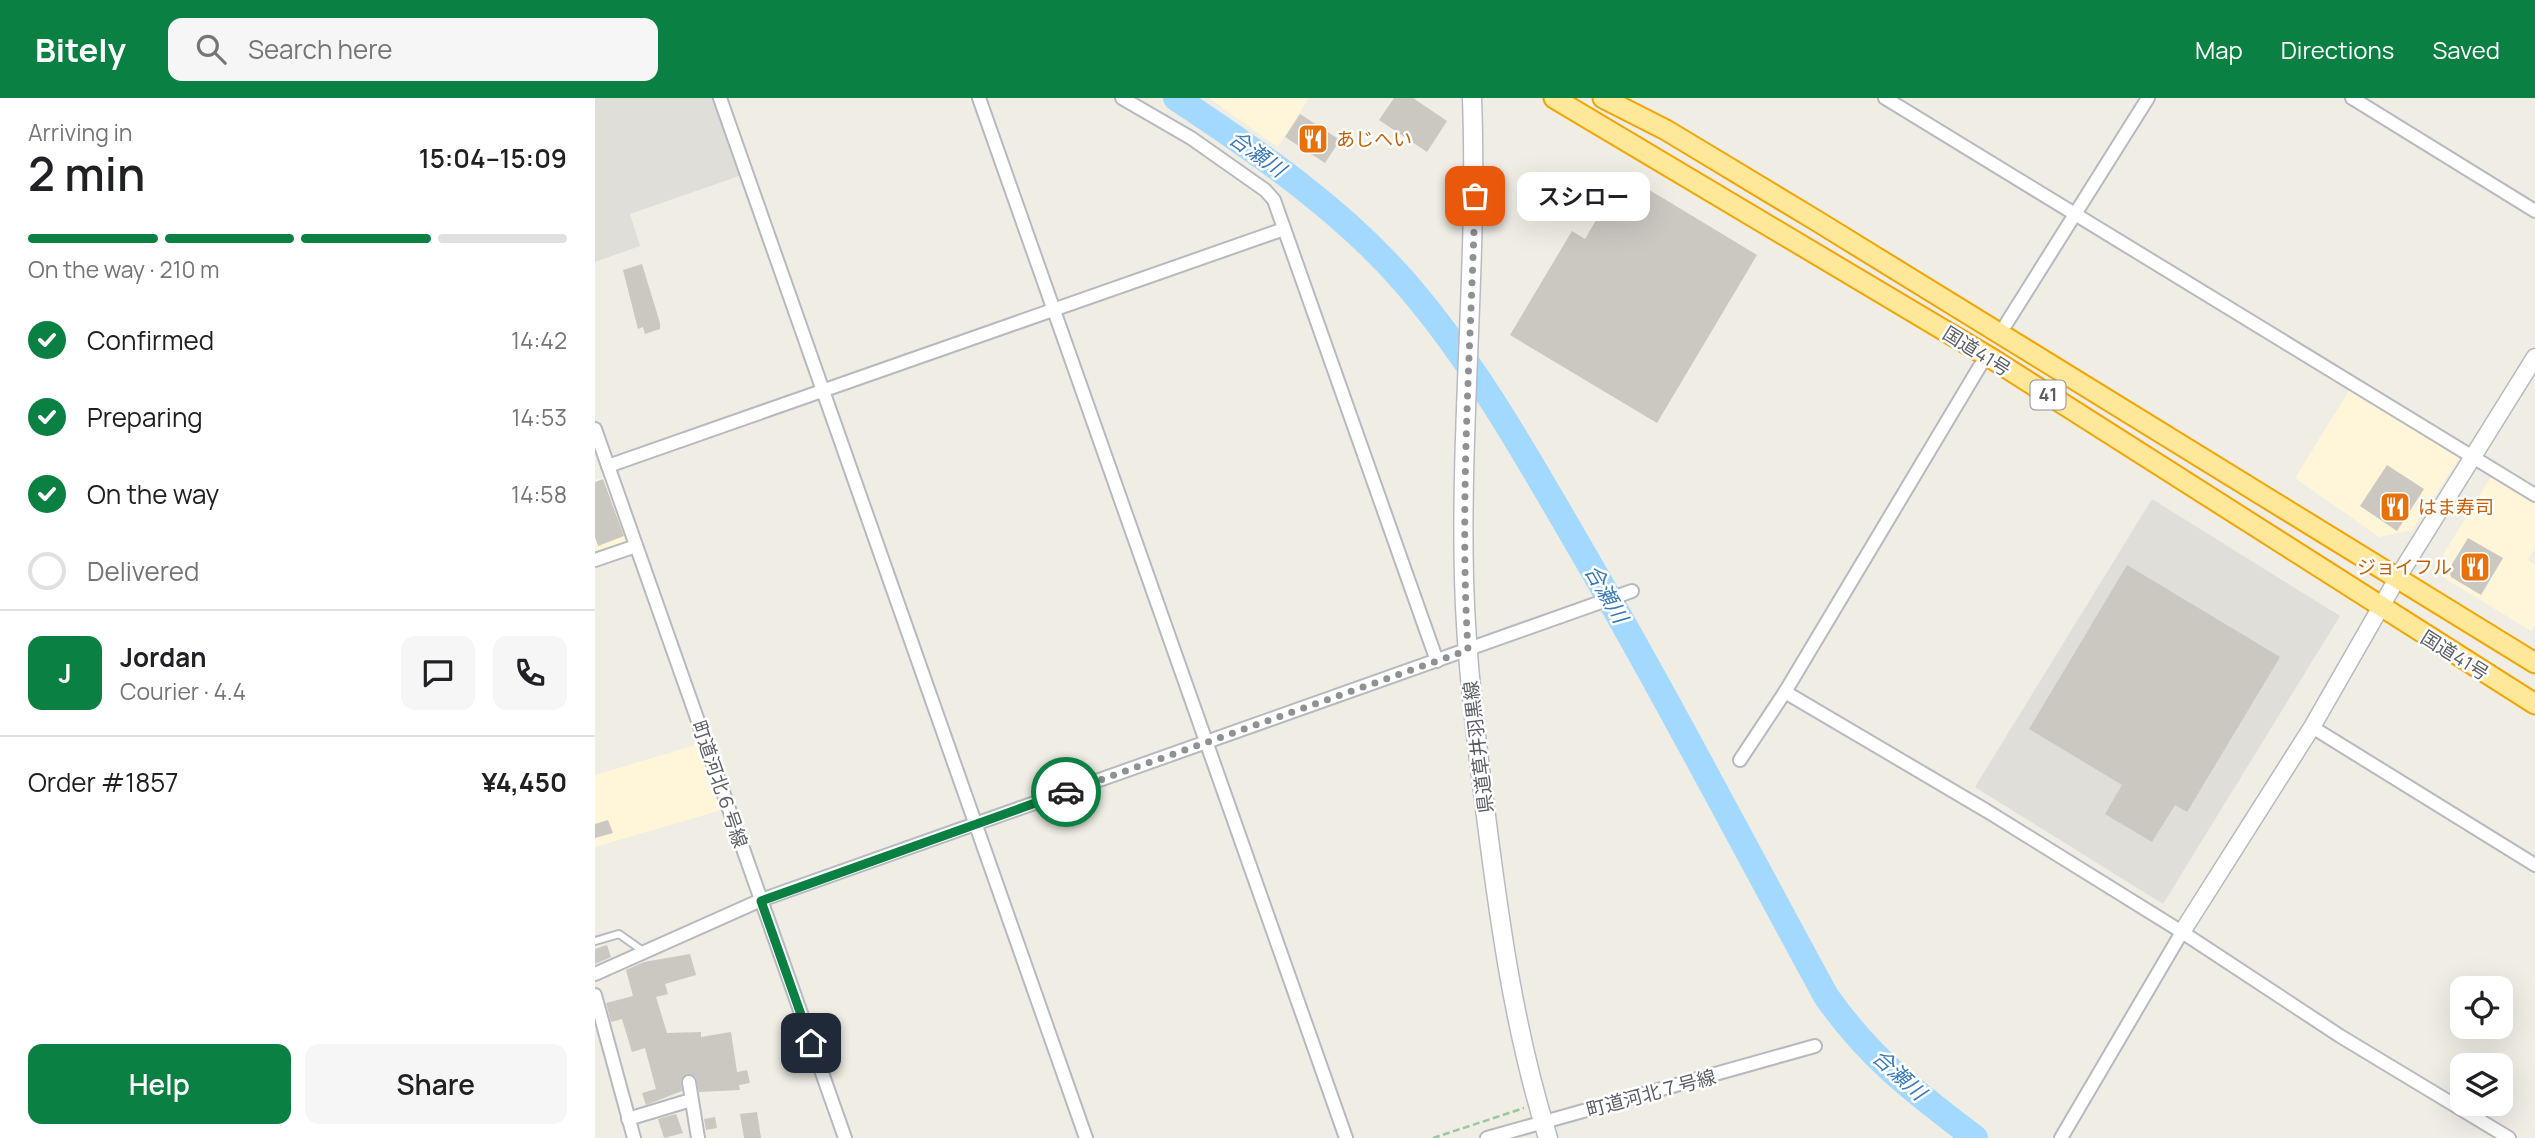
<!DOCTYPE html>
<html lang="en">
<head>
<meta charset="utf-8">
<style>
  :root { --surface:#fff; --page:#f6f6f6; --text:#202124; --muted:#757577; --line:#e0e0e0; --accent:#0b8043 }
  body { margin:0; font-family:Manrope,"Noto Sans JP",sans-serif; background:var(--page); color:var(--text); height:100vh; display:flex; flex-direction:column; font-size:26px; white-space:nowrap }
  * { box-sizing:border-box; margin:0 }
  p { font-size:23px; color:var(--muted) }
  .icon { flex:none; width:38px; height:38px; fill:none; stroke:currentColor; stroke-width:2; stroke-linecap:round; stroke-linejoin:round }
  .map { position:relative; flex:1; overflow:hidden }
  .sheet { display:flex; flex-direction:column; background:var(--surface); width:595px }
  .sheet>* { flex:none }
  .controls { position:absolute; left:1855px; top:878px; display:grid; gap:14px }
  .controls a { display:grid; place-items:center; width:63px; height:63px; border-radius:14px; background:var(--surface); box-shadow:0 7px 28px #0002; font-size:35px }
  .pin { position:absolute; display:grid; place-items:center; width:60px; height:60px; color:#fff; margin:-30px; border-radius:14px; box-shadow:0 4px 10px #0006 }
  .courier { position:absolute; display:grid; place-items:center; width:70px; height:70px; margin:-35px; border:5px solid #0b8043; border-radius:50%; background:#fff; color:#222; box-shadow:0 2px 9px #0007 }
  .bubble { position:absolute; height:49px; border-radius:14px; background:var(--surface); box-shadow:0 7px 28px #0002; font-size:23px; font-weight:600; line-height:49px; text-align:center }
  .overview em { font-style:normal; font-weight:600 }
  .overview div { display:flex; flex-direction:column-reverse }
  .overview { display:flex; align-items:center; justify-content:space-between; height:119px; padding:0 28px }
  h1 { font-size:46px; font-weight:600; line-height:52px }
  .bar { display:grid; grid-template-columns:repeat(4,1fr); gap:10px 7px; align-content:center; height:84px; padding:0 28px }
  .bar i { height:9px; border-radius:5px; background:var(--line) }
  .bar .on { background:var(--accent) }
  .bar p { grid-column:span 4 }
  .line { display:flex; align-items:center; gap:18px; padding:0 28px; border-top:2px solid var(--line) }
  .line div { flex:1 }
  .round { display:grid; place-items:center; flex:none; width:74px; height:74px; border-radius:14px; background:var(--page) }
  ol { padding:0 28px; list-style:none }
  li { display:flex; align-items:center; gap:21px; height:77px }
  li p { margin-inline-start:auto }
  li .icon { padding:7px; border-radius:50%; background:var(--accent); color:#fff; stroke-width:4 }
  li:last-child { color:var(--muted) }
  li i { width:38px; height:38px; border:4px solid var(--line); border-radius:50% }
  .cta { display:flex; gap:14px; margin-top:auto; padding:14px 28px }
  .cta a { flex:1; height:80px; border-radius:14px; background:var(--accent); color:#fff; font-size:28px; font-weight:600; line-height:80px; text-align:center }
  .cta a+a { background:var(--page); color:var(--text) }
  header { display:flex; align-items:center; gap:42px; box-sizing:border-box; height:98px; padding:0 35px; background:var(--accent); color:#fff }
  header strong { font-size:33px }
  nav { display:flex; gap:38px; margin-inline-start:auto; font-size:24px }
  .search { width:490px; height:63px; background:var(--page); display:flex; align-items:center; gap:18px; box-sizing:border-box; padding:0 24px; border-radius:14px; color:var(--muted); font-size:26px }
  main { display:flex; flex:1; min-height:0 }
  .map>svg:first-child { display:block }
</style>
</head>
<body>
<header>
<strong>Bitely</strong>
<div class="search"><svg class="icon" aria-label="search" viewBox="0 0 24 24"><circle cx="10" cy="10" r="6"/><path d="M15 15l6 6"/></svg>Search here</div>
<nav><a>Map</a><a>Directions</a><a>Saved</a></nav>
</header>
<main>
<section class="sheet">
<div class="overview"><div><h1>2 min</h1><p>Arriving in</p></div><em>15:04–15:09</em></div>
<div class="bar"><i class="on"></i><i class="on"></i><i class="on"></i><i></i><p>On the way · 210 m</p></div>
<ol>
<li><svg class="icon" aria-label="check" viewBox="0 0 24 24"><path d="M5 12l5 5 9-10"/></svg>Confirmed<p>14:42</p></li>
<li><svg class="icon" aria-label="check" viewBox="0 0 24 24"><path d="M5 12l5 5 9-10"/></svg>Preparing<p>14:53</p></li>
<li><svg class="icon" aria-label="check" viewBox="0 0 24 24"><path d="M5 12l5 5 9-10"/></svg>On the way<p>14:58</p></li>
<li><i></i>Delivered</li>
</ol>
<div class="line" style="height:126px"><b class="round" style="background:var(--accent);color:#fff">J</b><div><b>Jordan</b><p>Courier · 4.4</p></div><a class="round"><svg class="icon" aria-label="chat" viewBox="0 0 24 24"><path d="M4 5h16v11H9l-5 4z"/></svg></a><a class="round"><svg class="icon" aria-label="phone" viewBox="0 0 24 24"><path d="M5 4h4l2 5-3 2q2 4 5 5l2-3 5 2v4C11 20 4 13 5 4z"/></svg></a></div>
<div class="line" style="height:91px"><div>Order #1857</div><b>¥4,450</b></div>
<div class="cta"><a>Help</a><a>Share</a></div>
</section>
<div class="map">
<svg width="1940" height="1040" viewBox="0 0 1940 1040">
  <rect width="100%" height="100%" fill="#efede4"/>
  <g fill="#fff6d9">
    <polygon points="614,0 714,0 683,49"/>
    <polygon points="1758,286 1867,356 1817,432 1784,439 1700,380"/>
    <polygon points="1898,375 1940,400 1940,449 1933,462 1940,467 1940,526 1936,533 1851,481 1848,457"/>
    <polygon points="12,379 33,438 31,446 0,457 0,382"/>
    <polygon points="107,645 130,711 0,749 0,677"/>
  </g>
  <g fill="#e0ded8">
    <polygon points="0,0 119,0 147,77 35,116 45,148 0,164"/>
    <polygon points="1557,401 1745,518 1568,806 1380,689"/>
  </g>
  <g fill="none" stroke-linecap="round" stroke-linejoin="round">
    <path stroke="#a4d9ff" stroke-width="26" d="M581 0C664 55 748 112 813 188 879 265 930 355 981 443 1068 592 1148 746 1231 898 1275 961 1320 994 1380 1040"/>
  </g>
  <g fill="#cbc7c1">
    <polygon points="799,0 818,0 852,23 832,54 784,22"/>
    <polygon points="705,16 745,42 730,65 690,39"/>
    <polygon points="1028,76 1162,157 1062,325 915,237 977,133 990,141"/>
    <polygon points="47,166 65,225 65,231 50,236 48,229 43,231 28,172"/>
    <polygon points="1792,367 1829,391 1802,433 1765,408"/>
    <polygon points="8,381 29,438 3,448 0,439 0,384"/>
    <polygon points="1873,440 1908,460 1886,497 1856,479 1854,471"/>
    <polygon points="1532,467 1685,559 1592,714 1580,707 1557,744 1510,716 1527,687 1434,631"/>
    <polygon points="13,722 18,735 0,740 0,726"/>
    <polygon points="12,847 16,859 0,866 0,851"/>
    <polygon points="95,856 101,877 70,886 73,896 61,899 72,935 106,934 106,939 136,934 142,974 152,972 155,985 144,987 145,992 104,994 101,979 92,976 86,982 87,993 51,1007 47,995 61,991 50,950 37,954 27,921 16,924 11,905 38,898 31,872 49,864"/>
    <polygon points="162,1014 166,1040 149,1040 145,1016"/>
    <polygon points="81,1016 88,1035 69,1040 63,1021"/>
    <polygon points="120,1019 122,1030 111,1032 109,1021"/>
  </g>
  <g fill="none" stroke-linecap="round" stroke-linejoin="round">
    <g stroke="#b6babf" stroke-width="10">
      <polyline id="service" points="0,843 24,836 48,853"/>
    </g>
    <g stroke="#b6babf" stroke-width="16">
      <g id="minor">
        <polyline points="125,0 491,1040"/>
        <polyline points="384,0 751,1040"/>
        <polyline points="527,0 596,40 670,92 679,102 842,563"/>
        <polyline points="1290,0 1940,397"/>
        <polyline points="1757,0 1940,113"/>
        <polyline points="1411,226 1553,0"/>
        <polyline points="0,331 250,1040"/>
        <polyline points="13,368 689,131"/>
        <polyline points="0,462 41,448"/>
        <polyline points="1190,594 1392,713 1587,834 1745,938 1914,1040"/>
        <polyline points="1717,629 1940,767"/>
        <polyline points="1145,662 1190,594 1385,268"/>
        <polyline points="0,876 166,802 1037,493"/>
        <polyline points="0,897 39,1040"/>
        <polyline points="94,984 103,1040"/>
        <polyline points="33,1021 96,1002"/>
        <polyline points="892,1040 1220,948"/>
        <polyline points="1466,1040 1587,834"/>
      </g>
    </g>
    <g stroke="#b6babf" stroke-width="19">
      <polyline id="tertiary" points="1587,834 1717,629 1803,479 1940,259"/>
    </g>
    <g stroke="#b7bbc1" stroke-width="21">
      <path id="secondary" d="M877 0C883 161 865 321 869 481 871 561 881 640 891 718 905 828 920 935 953 1040"/>
    </g>
    <g stroke="#f3a400" stroke-width="23">
      <g id="trunk">
        <polyline points="959,0 1399,262 1940,606"/>
        <polyline points="1008,0 1071,32 1222,123 1940,565"/>
      </g>
    </g>
    <polyline stroke="#96c8a3" stroke-width="2.5" stroke-dasharray="7 3.5" stroke-linecap="butt" points="838,1040 929,1010"/>
    <use href="#service" stroke="#fff" stroke-width="6"/>
    <use href="#minor" stroke="#fff" stroke-width="12"/>
    <use href="#tertiary" stroke="#fff" stroke-width="16"/>
    <use href="#secondary" stroke="#fff" stroke-width="18"/>
    <use href="#trunk" stroke="#ffe89a" stroke-width="19"/>
  </g>
  <g fill="none" stroke-linecap="round" stroke-linejoin="round">
    <path stroke="#8f9192" stroke-width="7" stroke-dasharray="0 12.6" d="M471 694 873 552C864 400 876 250 880 98"/>
    <polyline stroke="#0b8043" stroke-width="9" points="216,945 166,803 471,694"/>
  </g>
  <defs>
    <g id="restaurant-square" transform="scale(1.575)"><rect x="-9" y="-9" width="18" height="18" rx="4" fill="#e8710a" stroke="#fff"/><path d="M-5-6h1v4h1v-4h1v4h1v-4h1v5L-1.5 .5V6h-2V.5L-5-1ZM5-6V6H3V1.5H1.5Q1.5-4 5-6Z" fill="#fff"/></g>
  </defs>
  <g fill-rule="evenodd">
    <use href="#restaurant-square" x="718" y="41"/>
    <use href="#restaurant-square" x="1800" y="409"/>
    <use href="#restaurant-square" x="1880" y="469"/>
  </g>
  <g text-anchor="middle" stroke-width="5" stroke-linejoin="round" paint-order="stroke">
    <rect fill="#fff" stroke="#8d9094" stroke-width="2" x="1435.5" y="282.5" width="35" height="29" rx="5"/>
    <g font-size="18" font-weight="bold" fill="#5c6066">
      <text x="1453" y="303">41</text>
    </g>
    <g font-size="19" fill="#c56008" stroke="#fff" text-anchor="start">
      <text x="741" y="48">あじへい</text>
      <text x="1823" y="416">はま寿司</text>
      <text x="1857" y="476" text-anchor="end">ジョイフル</text>
    </g>
    <g font-size="19" fill="#5c6066" stroke="#fff">
      <text transform="translate(1382 253) rotate(32)" y="7">国道41号</text>
      <text transform="translate(1860 557) rotate(32)" y="7">国道41号</text>
      <text transform="translate(883 649) rotate(-97)" y="7">県道草井羽黒線</text>
      <text transform="translate(125 686) rotate(71)" y="7">町道河北６号線</text>
      <text transform="translate(1056 995) rotate(-15)" y="7">町道河北７号線</text>
    </g>
    <g font-size="21" font-style="italic" fill="#3a79b9" stroke="#fff">
      <text transform="translate(662 56) rotate(36)" y="7">合瀬川</text>
      <text transform="translate(1011 496) rotate(60)" y="7">合瀬川</text>
      <text transform="translate(1304 977) rotate(42)" y="7">合瀬川</text>
    </g>
  </g>
</svg>
<div class="controls">
<a><svg class="icon" aria-label="locate" viewBox="0 0 24 24"><circle cx="12" cy="12" r="6"/><path d="M12 2v4M12 18v4M2 12h4M18 12h4"/></svg></a>
<a><svg class="icon" aria-label="layers" viewBox="0 0 24 24"><path d="M12 4l9 5-9 5-9-5zM3 14l9 5 9-5"/></svg></a>
</div>
<div class="pin" style="left:880px;top:98px;background:#ea580c"><svg class="icon" aria-label="bag" viewBox="0 0 24 24"><path d="M5 8h14l-1 12H6zM9 8a3 3 0 0 1 6 0"/></svg></div>
<div class="pin" style="left:216px;top:945px;background:#1f2937"><svg class="icon" aria-label="home" viewBox="0 0 24 24"><path d="M3 11l9-7 9 7M6 9v11h12V9"/></svg></div>
<div class="courier" style="left:471px;top:694px"><svg class="icon" aria-label="car" viewBox="0 0 24 24"><path d="M5 17H2v-5l4-1 3-4h7l3 4 3 1v5h-3M9 17h6M6 11h13"/><circle cx="7" cy="17" r="2"/><circle cx="17" cy="17" r="2"/></svg></div>
<div class="bubble" style="left:922px;top:74px;width:133px">スシロー</div>
</div>
</main>
</body>
</html>
